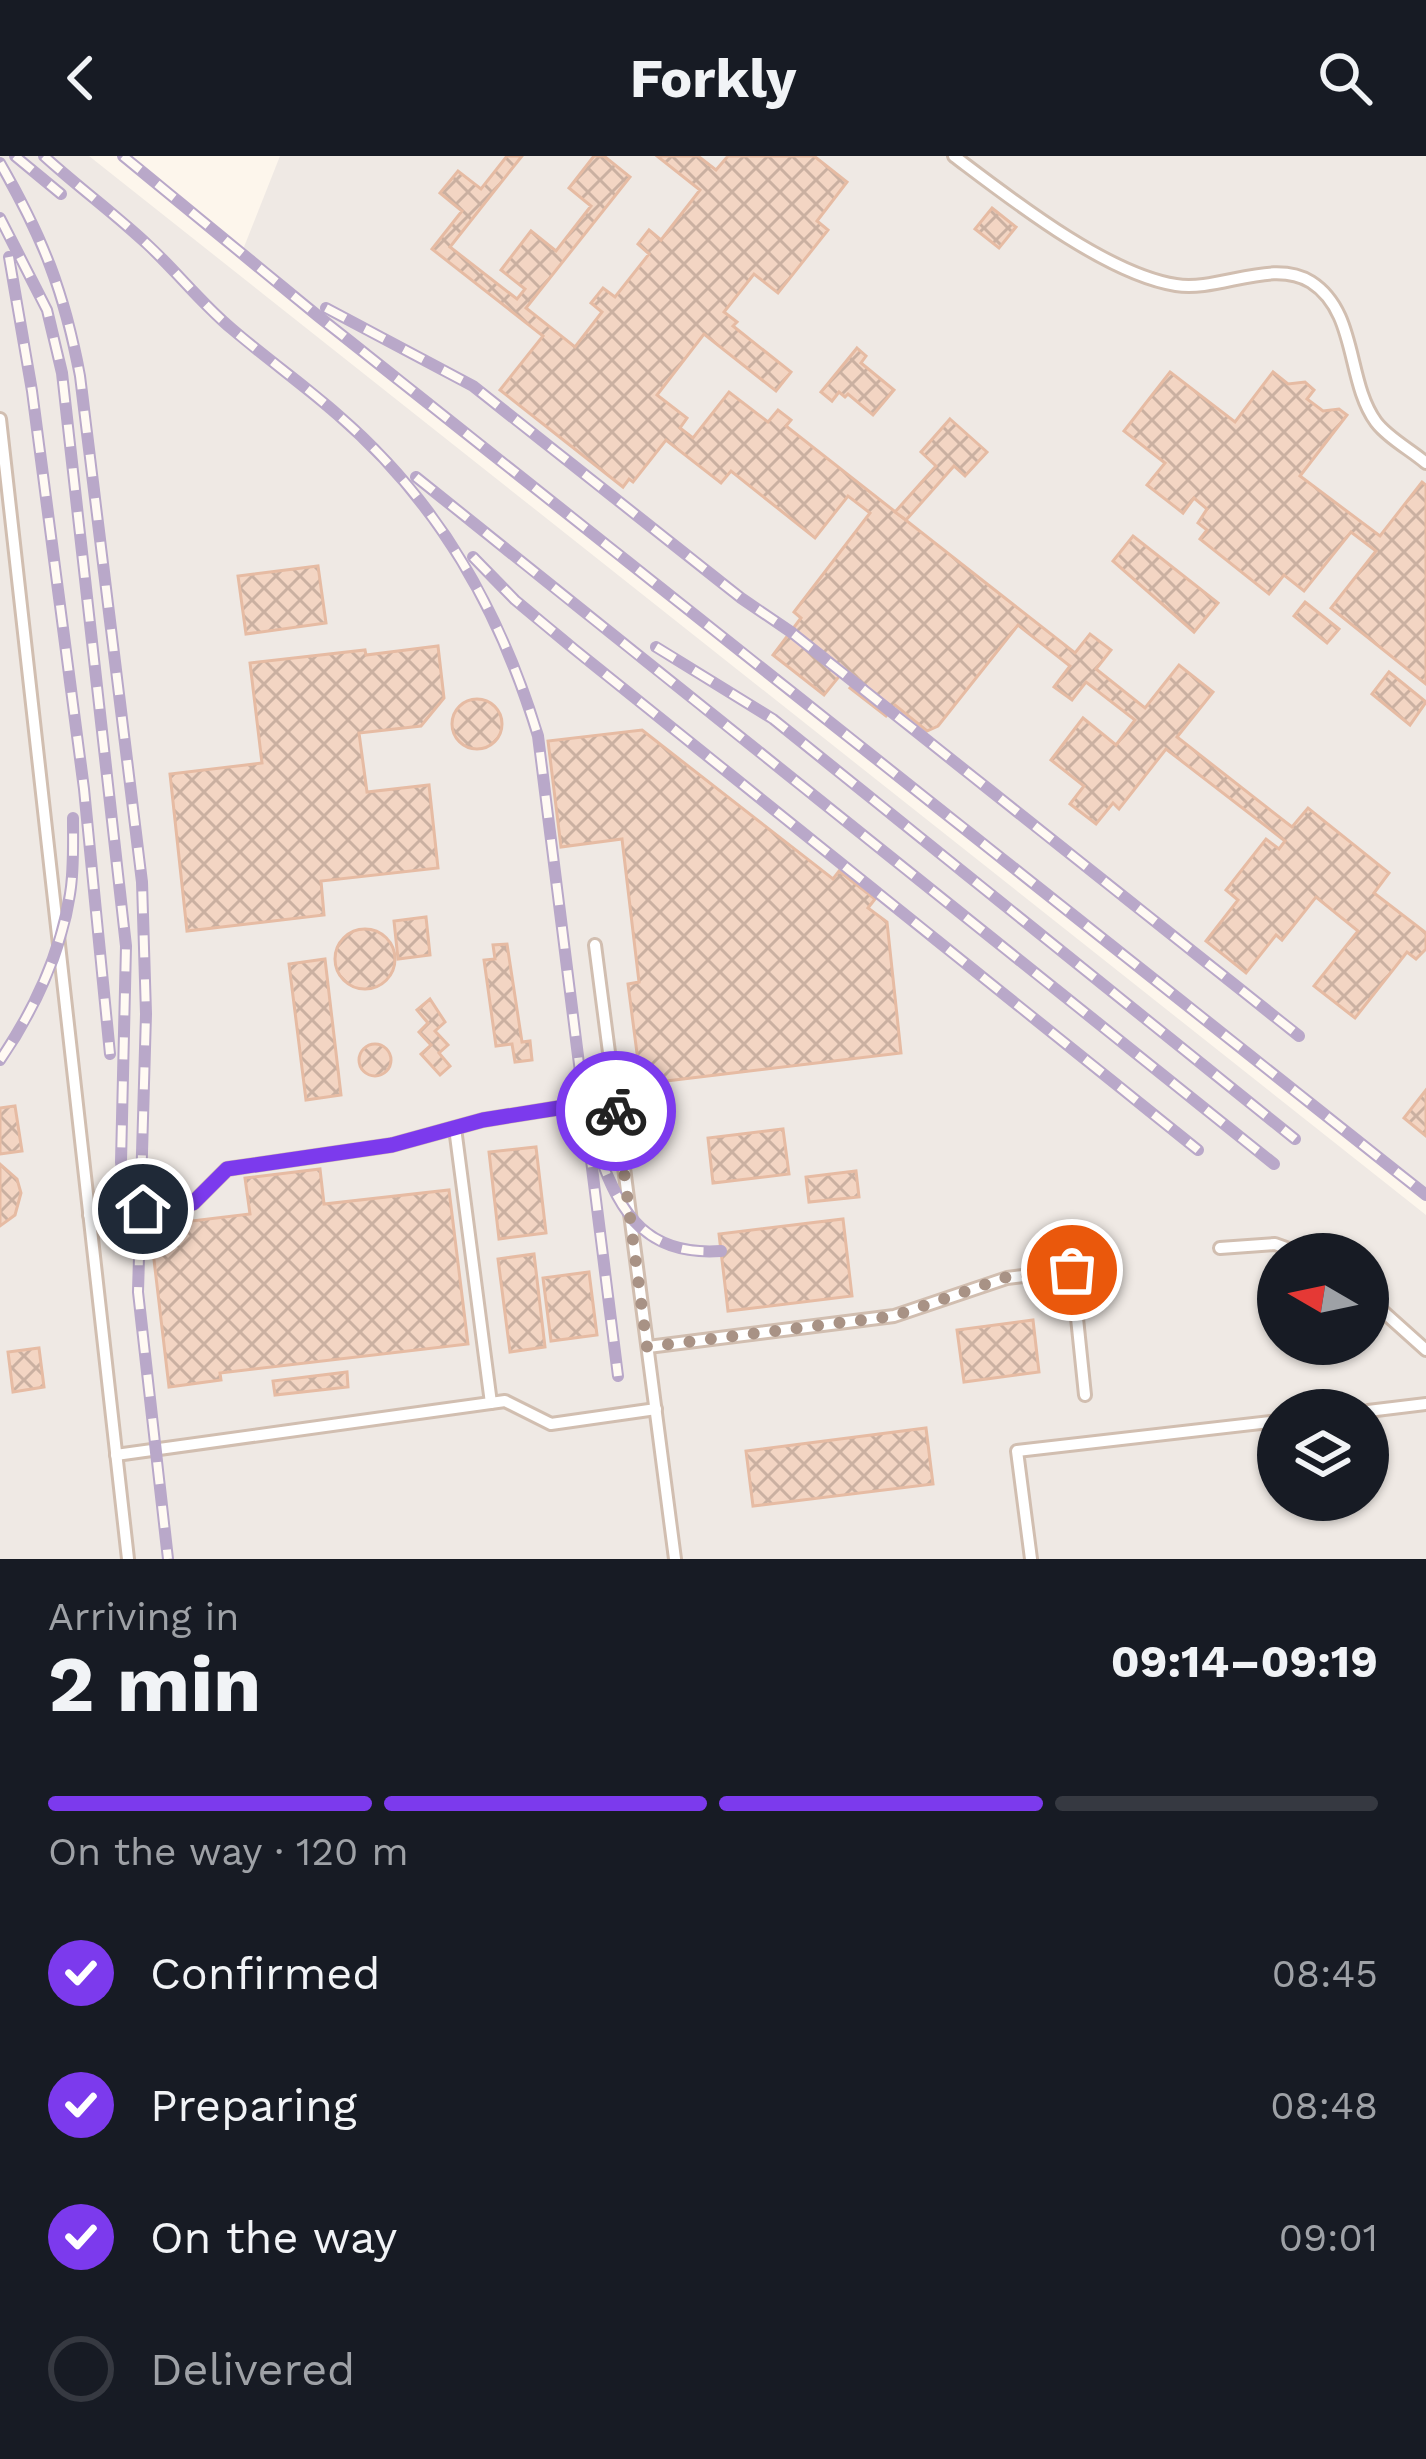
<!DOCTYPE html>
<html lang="en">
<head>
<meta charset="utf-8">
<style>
  :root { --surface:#171b24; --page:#20242c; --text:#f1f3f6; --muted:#9ea1a6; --line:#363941; --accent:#7c3aed }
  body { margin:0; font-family:"Work Sans",sans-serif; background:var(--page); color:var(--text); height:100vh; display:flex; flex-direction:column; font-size:45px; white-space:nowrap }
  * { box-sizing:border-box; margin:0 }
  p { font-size:39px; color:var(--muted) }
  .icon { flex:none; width:66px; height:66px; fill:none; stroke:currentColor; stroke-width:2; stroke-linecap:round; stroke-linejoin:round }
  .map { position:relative; height:1403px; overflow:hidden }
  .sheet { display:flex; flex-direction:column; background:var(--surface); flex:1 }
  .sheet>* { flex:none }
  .needle { width:78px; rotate:279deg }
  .tools { position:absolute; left:1257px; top:1077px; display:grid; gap:24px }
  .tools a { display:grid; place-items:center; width:132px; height:132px; border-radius:50%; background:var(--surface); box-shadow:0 3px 9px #0004; font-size:60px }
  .pin { position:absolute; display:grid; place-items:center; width:102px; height:102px; color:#fff; margin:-51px; border:6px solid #fff; border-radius:50%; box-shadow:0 3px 12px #0007 }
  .courier { position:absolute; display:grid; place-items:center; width:120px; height:120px; margin:-60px; border:9px solid #7c3aed; border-radius:50%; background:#fff; color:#222; box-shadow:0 3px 15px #0007 }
  .head em { font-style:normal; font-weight:700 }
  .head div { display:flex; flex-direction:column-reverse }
  .head { display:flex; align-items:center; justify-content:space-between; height:204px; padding:0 48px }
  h1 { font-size:78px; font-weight:700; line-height:90px }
  .bar { display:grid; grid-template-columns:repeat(4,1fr); gap:18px 12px; align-content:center; height:144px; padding:0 48px }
  .bar i { height:15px; border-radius:9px; background:var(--line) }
  .bar .current { background:var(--accent) }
  .bar p { grid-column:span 4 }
  ol { padding:0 48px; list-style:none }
  li { display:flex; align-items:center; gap:36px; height:132px }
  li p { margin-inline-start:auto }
  li .icon { padding:12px; border-radius:50%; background:var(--accent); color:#fff; stroke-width:4 }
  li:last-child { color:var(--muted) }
  li i { width:66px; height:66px; border:6px solid var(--line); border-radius:50% }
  header { display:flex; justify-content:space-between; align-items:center; height:156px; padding:0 48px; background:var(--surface); font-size:54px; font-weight:700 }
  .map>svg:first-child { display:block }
</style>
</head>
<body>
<header><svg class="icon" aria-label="back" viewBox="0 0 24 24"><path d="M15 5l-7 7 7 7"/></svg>Forkly<svg class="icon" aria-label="search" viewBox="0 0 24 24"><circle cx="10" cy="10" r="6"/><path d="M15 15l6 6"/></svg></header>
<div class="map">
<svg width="1426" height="1403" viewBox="0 0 1426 1403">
  <defs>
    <pattern id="building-cross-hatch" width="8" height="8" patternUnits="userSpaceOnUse" patternTransform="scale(3)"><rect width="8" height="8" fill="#f3d5c3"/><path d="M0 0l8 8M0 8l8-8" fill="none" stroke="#cab0a1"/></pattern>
  </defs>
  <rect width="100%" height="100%" fill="#fdf6ec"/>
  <g fill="#efe9e4" fill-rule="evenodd">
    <path d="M0 0H89L1426 1059V1403H0ZM1278 1098H1368V1188H1278ZM1278 1254H1368V1344H1278Z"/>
    <polygon points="280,0 1426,0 1426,1036 242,96"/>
  </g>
  <g fill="url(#building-cross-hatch)" stroke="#e6bba3" stroke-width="3">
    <polygon points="507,0 522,0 450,91 517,143 525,133 501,114 531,75 556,95 591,50 569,32 594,0 604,0 630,21 526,152 575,191 602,156 591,147 603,132 615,141 649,98 638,88 649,74 661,84 700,34 657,0 698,0 716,14 728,0 814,0 847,26 817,65 828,74 778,137 754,118 724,156 737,166 733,170 791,216 776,235 704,178 657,239 687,262 680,272 693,282 729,236 768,266 778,254 791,264 786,270 1075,497 1090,478 1111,494 1096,513 1145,552 1179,509 1213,536 1177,581 1292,671 1308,652 1389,717 1374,737 1426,777 1426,793 1416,803 1407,796 1355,862 1314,830 1358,775 1316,741 1282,784 1276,779 1246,817 1206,785 1238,744 1226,734 1266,683 1279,693 1285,685 1166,593 1119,653 1113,647 1096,668 1070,648 1084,630 1051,604 1083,562 1116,589 1135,564 1086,526 1072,544 1054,531 1070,510 1018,469 938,570 927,575 895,549 886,560 850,532 858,523 845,513 824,539 773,499 801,462 794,456 870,357 848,340 815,382 731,315 721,327 666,284 633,326 629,323 623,331 500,234 543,180 432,93 462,55 440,37 458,15 481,33"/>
    <polygon points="992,52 1016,71 999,92 975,73"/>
    <polygon points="857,192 866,200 861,207 894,234 873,259 848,238 845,241 839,236 832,245 821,236"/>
    <polygon points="1170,216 1235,266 1273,216 1288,228 1305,226 1314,234 1307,243 1323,255 1339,253 1347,259 1300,320 1380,380 1422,326 1426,329 1426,528 1331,452 1376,395 1351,376 1304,435 1284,419 1269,438 1200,383 1207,374 1198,367 1207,353 1194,342 1183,357 1147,329 1165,307 1124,275"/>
    <polygon points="950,263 987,296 965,320 954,310 906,364 895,356 936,310 921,296"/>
    <polygon points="1133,380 1218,447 1194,476 1113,405"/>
    <polygon points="318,410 326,467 246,478 238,420"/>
    <polygon points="1305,446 1339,473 1327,487 1294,460"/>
    <polygon points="438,490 444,542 421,570 359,577 367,636 429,629 438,712 321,725 324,759 187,775 170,618 262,607 250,507 365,494 366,499"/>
    <polygon points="1389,516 1426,546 1410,569 1372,538"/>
    <circle cx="477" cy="568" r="25"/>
    <polygon points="642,574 833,723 839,715 875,743 868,752 887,766 901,897 641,928 628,828 639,826 622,683 561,691 548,585"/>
    <polygon points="426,761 430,799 398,803 394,765"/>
    <circle cx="365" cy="803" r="30"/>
    <polygon points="507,788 522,886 530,885 532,904 515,906 512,888 496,890 484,804 495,803 493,789"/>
    <polygon points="325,803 341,939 306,944 289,808"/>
    <polygon points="430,843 445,866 435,875 448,889 439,897 450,910 440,919 421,898 431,889 419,876 428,867 417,854"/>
    <circle cx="375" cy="904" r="16"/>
    <polygon points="1426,934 1426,980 1404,962"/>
    <polygon points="15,950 22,995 0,998 0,952"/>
    <polygon points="783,973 789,1018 713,1027 708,982"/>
    <polygon points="536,991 546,1077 499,1083 489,996"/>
    <polygon points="0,1008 17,1023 21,1037 15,1059 0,1070"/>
    <polygon points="320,1013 324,1048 449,1034 468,1188 220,1217 221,1224 169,1231 150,1070 250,1058 245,1022"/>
    <polygon points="856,1015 859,1041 809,1046 806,1021"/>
    <polygon points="843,1063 852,1140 728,1155 719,1078"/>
    <polygon points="534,1098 545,1191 510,1196 498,1103"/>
    <polygon points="589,1116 597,1179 551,1185 543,1122"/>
    <polygon points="1033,1164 1039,1216 964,1226 957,1174"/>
    <polygon points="39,1192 44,1231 13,1236 8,1196"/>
    <polygon points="347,1216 348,1231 275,1239 273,1225"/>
    <polygon points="926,1272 933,1328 753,1350 746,1295"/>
  </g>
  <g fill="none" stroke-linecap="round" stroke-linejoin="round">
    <g stroke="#d1beb0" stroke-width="16">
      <g id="lane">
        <path d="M954 0C1011 43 1106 118 1176 129 1219 136 1272 102 1311 126 1358 156 1346 225 1376 266 1388 282 1411 294 1426 307"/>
        <polyline points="0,263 128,1403"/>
        <polyline points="595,789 675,1403"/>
        <polyline points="455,972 491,1247"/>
        <polyline points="89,1059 193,1047 227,1013 392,989 483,964 615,943"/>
        <polyline points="1220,1092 1275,1088 1303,1098"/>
        <polyline points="1368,1142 1426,1194"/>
        <polyline points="648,1191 894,1160 1007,1122 1072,1114 1085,1239"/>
        <polyline points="1368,1255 1426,1248"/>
        <polyline points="116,1299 505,1245 551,1268 656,1253"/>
        <polyline points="1031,1403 1017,1295 1278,1265"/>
      </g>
    </g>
    <use href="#lane" stroke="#fff" stroke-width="10"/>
    <g stroke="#b9a8c9" stroke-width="12">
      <g id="rail">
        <polyline points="15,0 61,38"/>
        <path d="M44 0C78 31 115 58 148 89 177 116 202 148 232 173 267 203 304 229 338 259 439 346 500 455 538 580L618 1220"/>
        <polyline points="123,0 318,160 1426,1039"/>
        <path d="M0 7C43 82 64 135 80 220L142 726 146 858 138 1136 168 1403"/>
        <polyline points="0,62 47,154 62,217 126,790 121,1006 130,1077"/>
        <polyline points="9,101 32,235 84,633 110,898"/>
        <polyline points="326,152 473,230 741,442 791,476 1299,880"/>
        <polyline points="416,321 1274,1008"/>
        <polyline points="473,401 515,444 574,493 1198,994"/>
        <polyline points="656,491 773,563 1295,983"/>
        <path d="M0 904C33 856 61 797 70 738 74 714 73 687 73 662"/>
        <path d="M599 998C621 1060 648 1100 721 1095"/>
      </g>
    </g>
    <use href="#rail" stroke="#fffaf3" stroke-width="8" stroke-dasharray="22" stroke-linecap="butt"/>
  </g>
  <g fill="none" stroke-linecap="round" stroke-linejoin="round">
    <polyline stroke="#a89285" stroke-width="12" stroke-dasharray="0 21.6" points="616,955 647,1191 894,1160 1007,1121 1072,1114"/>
    <polyline stroke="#7c3aed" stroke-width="15" points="143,1053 193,1047 227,1013 392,989 483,964 615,943 616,955"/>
  </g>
</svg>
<div class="tools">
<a><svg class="needle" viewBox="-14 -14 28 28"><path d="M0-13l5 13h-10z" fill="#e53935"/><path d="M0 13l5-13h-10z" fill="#9ea1a6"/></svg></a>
<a><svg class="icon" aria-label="layers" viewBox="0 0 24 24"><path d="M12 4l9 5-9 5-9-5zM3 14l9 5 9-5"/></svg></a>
</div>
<div class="pin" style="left:1072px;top:1114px;background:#ea580c"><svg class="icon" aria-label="bag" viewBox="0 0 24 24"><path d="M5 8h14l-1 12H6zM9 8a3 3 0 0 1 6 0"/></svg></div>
<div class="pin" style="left:143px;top:1053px;background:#1f2937"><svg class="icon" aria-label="home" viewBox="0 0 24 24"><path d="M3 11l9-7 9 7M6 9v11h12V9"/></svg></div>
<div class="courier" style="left:616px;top:955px"><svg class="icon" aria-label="bike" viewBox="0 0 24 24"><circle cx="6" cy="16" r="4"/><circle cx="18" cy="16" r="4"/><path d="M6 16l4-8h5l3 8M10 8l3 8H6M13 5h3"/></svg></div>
</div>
<section class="sheet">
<div class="head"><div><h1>2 min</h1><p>Arriving in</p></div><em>09:14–09:19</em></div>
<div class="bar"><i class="current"></i><i class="current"></i><i class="current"></i><i></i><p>On the way · 120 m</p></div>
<ol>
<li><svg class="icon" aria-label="check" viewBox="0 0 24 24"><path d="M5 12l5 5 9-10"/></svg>Confirmed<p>08:45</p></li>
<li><svg class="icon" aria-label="check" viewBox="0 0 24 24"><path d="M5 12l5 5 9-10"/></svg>Preparing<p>08:48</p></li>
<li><svg class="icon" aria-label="check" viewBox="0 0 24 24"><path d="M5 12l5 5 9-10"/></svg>On the way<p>09:01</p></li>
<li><i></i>Delivered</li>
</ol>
</section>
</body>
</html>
